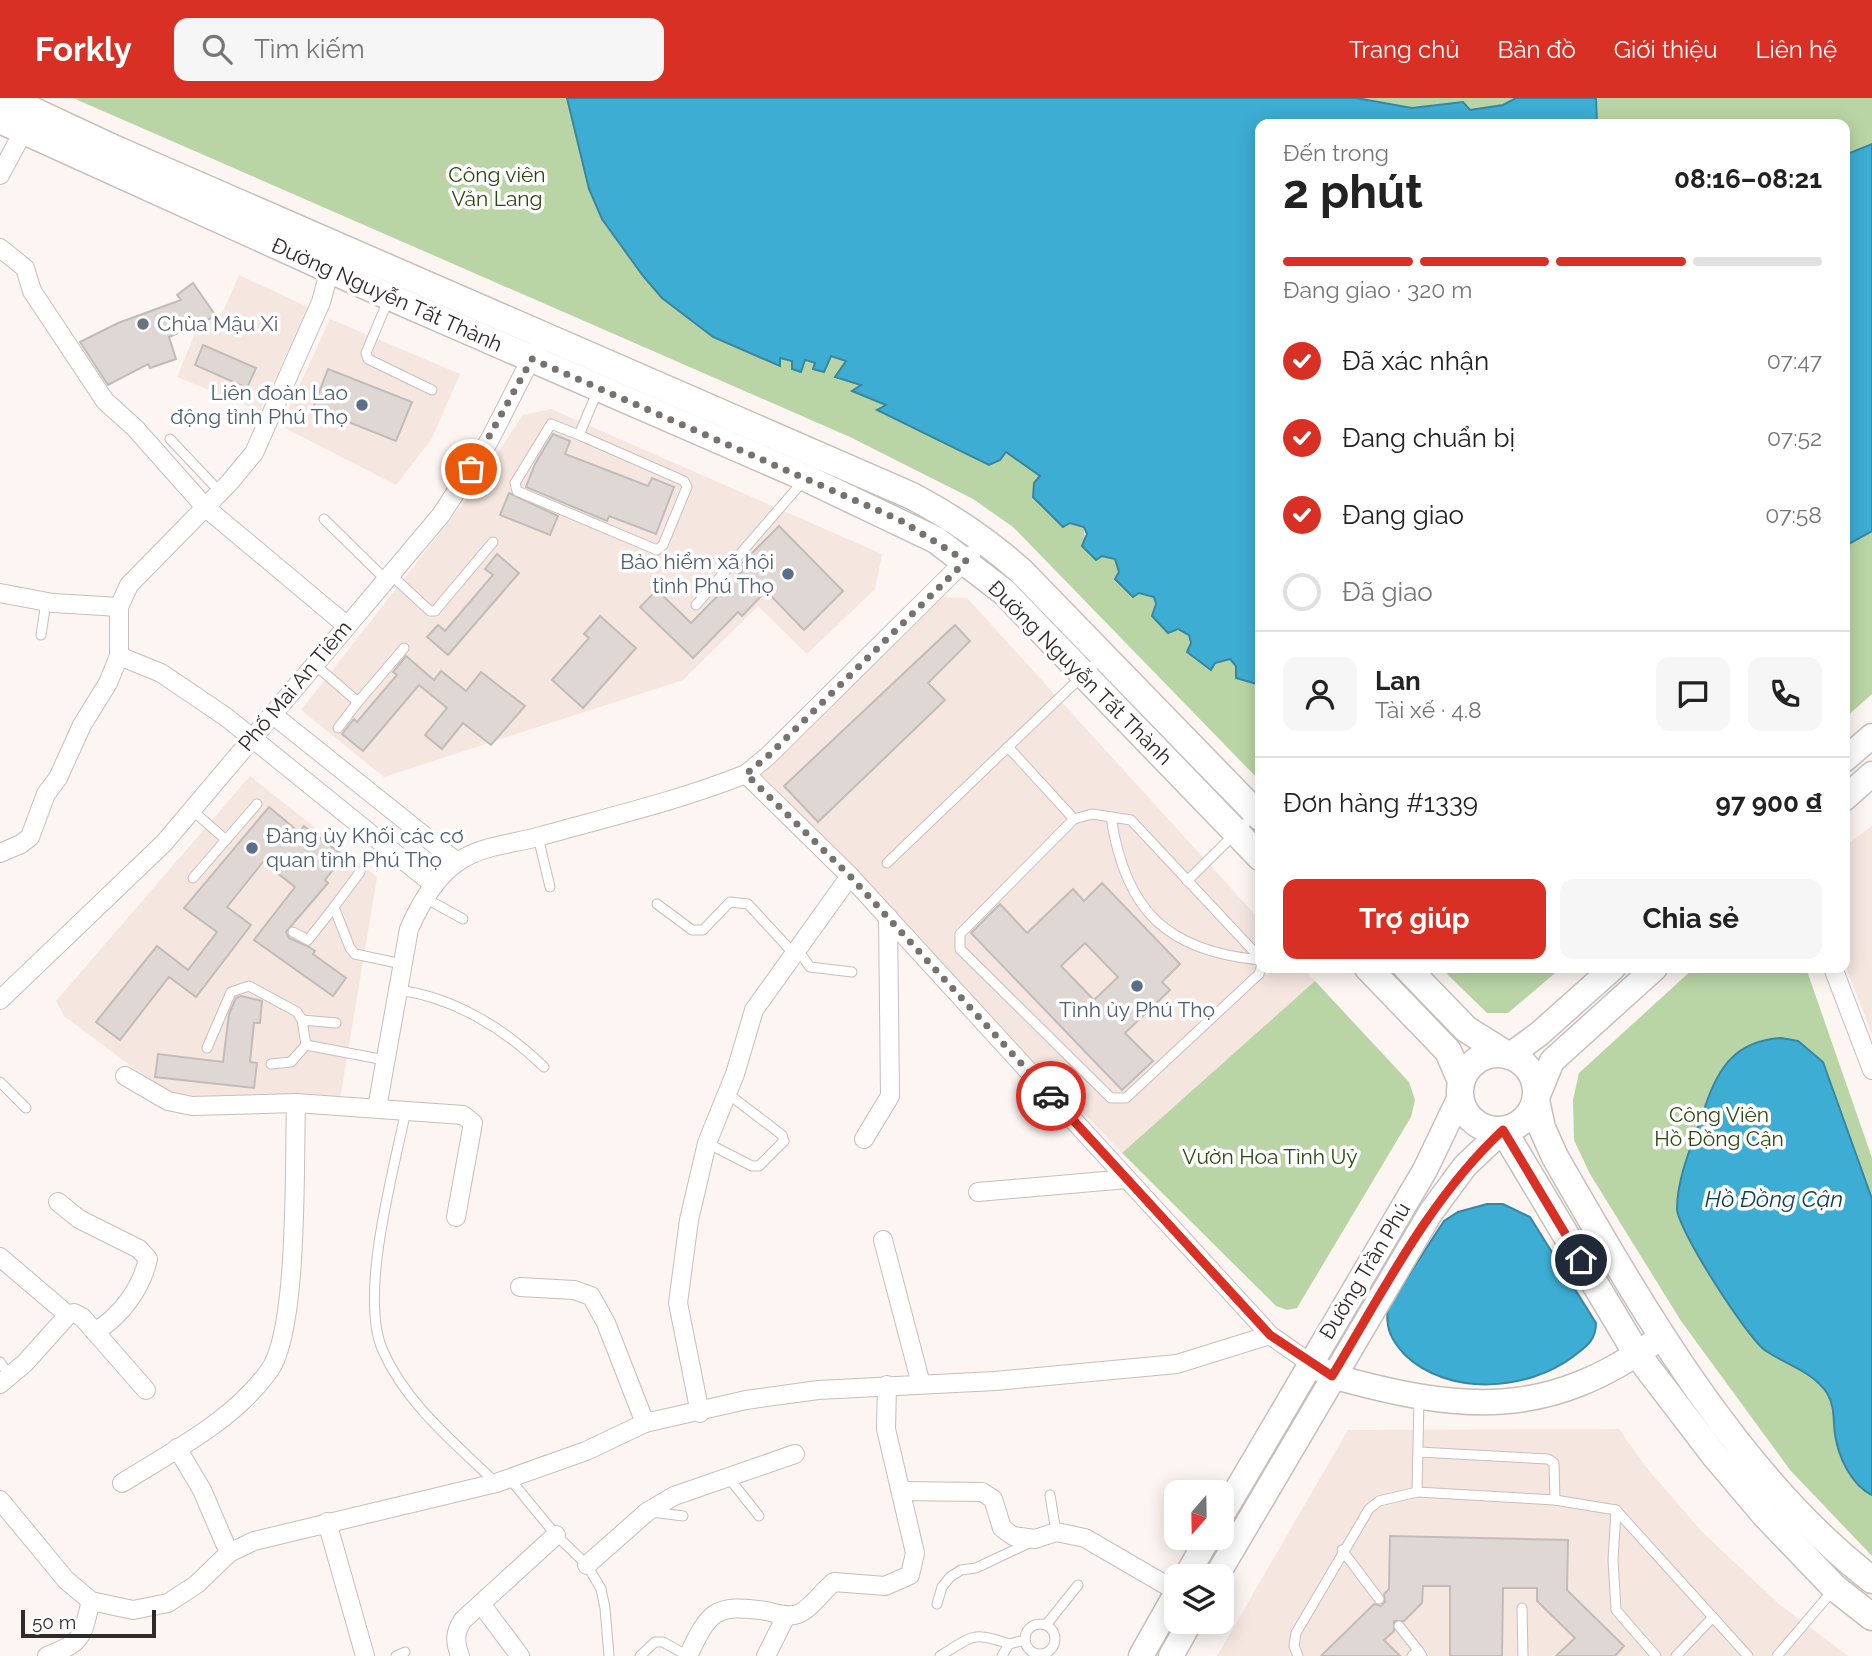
<!DOCTYPE html>
<html lang="vi">
<head>
<meta charset="utf-8">
<style>
  :root { --surface:#fff; --page:#f6f6f6; --text:#222; --muted:#767676; --line:#e0e0e0; --accent:#d93025 }
  body { margin:0; font-family:Raleway,sans-serif; background:var(--page); color:var(--text); height:100vh; display:flex; flex-direction:column; font-size:26px; white-space:nowrap }
  * { box-sizing:border-box; margin:0 }
  p { font-size:23px; color:var(--muted) }
  .icon { flex:none; width:38px; height:38px; fill:none; stroke:currentColor; stroke-width:2; stroke-linecap:round; stroke-linejoin:round }
  .map { position:relative; flex:1; overflow:hidden }
  .details { position:absolute; left:1255px; top:21px; width:595px; height:854px; display:flex; flex-direction:column; background:var(--surface); border-radius:14px; box-shadow:0 4px 18px #0003 }
  .details>* { flex:none }
  .needle { width:46px; rotate:200deg }
  .tools { position:absolute; left:1164px; top:1382px; display:grid; gap:14px }
  .tools a { display:grid; place-items:center; width:70px; height:70px; border-radius:14px; background:var(--surface); box-shadow:0 4px 18px #0003; font-size:35px }
  .scale { position:absolute; left:21px; bottom:18px; width:135px; box-sizing:border-box; padding-left:7px; border:4px solid #2e2b2a; border-top:0; font-size:19px; line-height:24px; white-space:nowrap; color:#2e2b2a; -webkit-text-stroke:5px #fff; paint-order:stroke }
  .pin { position:absolute; display:grid; place-items:center; width:60px; height:60px; color:#fff; margin:-30px; border:4px solid #fff; border-radius:50%; box-shadow:0 2px 7px #0007 }
  .courier { position:absolute; display:grid; place-items:center; width:70px; height:70px; margin:-35px; border:5px solid #d93025; border-radius:50%; background:#fff; color:#222; box-shadow:0 2px 9px #0007 }
  .summary em { font-style:normal; font-weight:700 }
  .summary div { display:flex; flex-direction:column-reverse }
  .summary { display:flex; align-items:center; justify-content:space-between; height:119px; padding:0 28px }
  h1 { font-size:46px; font-weight:700; line-height:52px }
  .bar { display:grid; grid-template-columns:repeat(4,1fr); gap:10px 7px; align-content:center; height:84px; padding:0 28px }
  .bar i { height:9px; border-radius:5px; background:var(--line) }
  .bar .active { background:var(--accent) }
  .bar p { grid-column:span 4 }
  .line { display:flex; align-items:center; gap:18px; padding:0 28px; border-top:2px solid var(--line) }
  .line div { flex:1 }
  .round { display:grid; place-items:center; flex:none; width:74px; height:74px; border-radius:14px; background:var(--page) }
  ol { padding:0 28px; list-style:none }
  li { display:flex; align-items:center; gap:21px; height:77px }
  li p { margin-inline-start:auto }
  li .icon { padding:7px; border-radius:50%; background:var(--accent); color:#fff; stroke-width:4 }
  li:last-child { color:var(--muted) }
  li i { width:38px; height:38px; border:4px solid var(--line); border-radius:50% }
  .action { display:flex; gap:14px; margin-top:auto; padding:14px 28px }
  .action a { flex:1; height:80px; border-radius:14px; background:var(--accent); color:#fff; font-size:28px; font-weight:700; line-height:80px; text-align:center }
  .action a+a { background:var(--page); color:var(--text) }
  header { display:flex; align-items:center; gap:42px; box-sizing:border-box; height:98px; padding:0 35px; background:var(--accent); color:#fff }
  header strong { font-size:33px }
  nav { display:flex; gap:38px; margin-inline-start:auto; font-size:24px }
  .search { width:490px; height:63px; background:var(--page); display:flex; align-items:center; gap:18px; box-sizing:border-box; padding:0 24px; border-radius:14px; color:var(--muted); font-size:26px }
  .map>svg:first-child { display:block }
</style>
</head>
<body>
<header>
<strong>Forkly</strong>
<div class="search"><svg class="icon" aria-label="search" viewBox="0 0 24 24"><circle cx="10" cy="10" r="6"/><path d="M15 15l6 6"/></svg>Tìm kiếm</div>
<nav><a>Trang chủ</a><a>Bản đồ</a><a>Giới thiệu</a><a>Liên hệ</a></nav>
</header>
<div class="map">
<svg width="1872" height="1558" viewBox="0 0 1872 1558">
  <rect width="100%" height="100%" fill="#fcf5f2"/>
  <g fill="#f5e6e0">
    <polygon points="239,177 308,209 260,313 177,279 196,233 223,214"/>
    <polygon points="330,221 460,276 431,342 396,387 281,328"/>
    <polygon points="551,311 882,456 875,491 807,556 758,508 683,582 384,679 301,612 465,403 523,317"/>
    <polygon points="940,499 967,500 1260,822 1260,870 1303,870 1315,883 1122,1055 757,676"/>
    <polygon points="250,678 377,779 340,1001 278,997 187,999 163,992 64,918 56,903"/>
    <polygon points="1872,728 1872,936 1844,864 1845,748"/>
    <polygon points="1619,1331 1646,1369 1703,1435 1779,1506 1848,1558 1217,1558 1348,1332"/>
  </g>
  <g fill="#b9d5a5">
    <path d="M73 0H567L589 91 602 121 643 178 662 200 713 239 780 268V259L815 266 831 258 846 263 848 281 862 287 853 292 887 307 878 312 1006 354 1040 378 1063 429 1070 425 1084 429 1085 443 1102 458 1115 461C1130 488 1124 485 1154 499L1155 512 1173 531 1189 537 1190 550 1211 572 1215 565 1230 561 1236 567 1237 580 1260 587V683L1013 429 973 401 850 339Z"/>
    <polygon points="1356,0 1516,0 1503,7 1470,12 1463,4 1412,10"/>
    <polygon points="1596,0 1872,0 1872,46 1845,57 1844,26 1597,26"/>
    <polygon points="1872,433 1872,596 1845,620 1845,448"/>
    <polygon points="1441,870 1561,870 1508,915 1487,915"/>
    <polygon points="1694,870 1806,870 1872,1060 1872,1458 1790,1372 1681,1223 1590,1076 1574,1042 1573,1002 1579,975"/>
    <polygon points="1315,883 1409,984 1415,1002 1411,1019 1297,1210 1287,1212 1276,1208 1122,1055"/>
  </g>
  <g fill="#3dadd3" stroke="#3886a0" stroke-width="2">
    <polygon points="567,0 1356,0 1412,10 1463,4 1470,12 1503,7 1516,0 1596,0 1597,26 1260,26 1260,587 1236,580 1236,568 1230,561 1215,565 1211,572 1187,554 1191,545 1189,537 1178,531 1168,535 1152,518 1156,506 1154,499 1139,495 1133,499 1115,481 1119,474 1115,461 1102,458 1096,462 1082,448 1087,436 1084,429 1070,425 1063,429 1033,399 1034,385 1040,378 1006,354 1000,362 989,367 877,312 886,307 852,293 861,287 835,279 846,263 831,258 824,274 813,271 815,265 805,262 801,274 792,271 792,263 780,260 780,268 713,239 662,200 643,178 602,121 589,91"/>
    <polygon points="1872,46 1872,433 1845,448 1845,57"/>
    <path d="M1781 940 1798 943 1823 964 1872 1101V1397C1851 1387 1838 1358 1835 1336 1833 1321 1835 1308 1827 1295 1812 1273 1787 1267 1766 1253 1747 1240 1678 1132 1677 1111 1677 1077 1695 1040 1705 1009 1718 969 1736 943 1781 940Z"/>
    <path d="M1487 1106H1503L1530 1119 1596 1225C1596 1242 1587 1248 1574 1258 1528 1293 1449 1299 1405 1257 1391 1242 1385 1230 1388 1209L1444 1123 1458 1114Z"/>
  </g>
  <g fill="#ded7d4" stroke="#c2bcb9" stroke-width="2" fill-rule="evenodd">
    <polygon points="193,185 216,218 169,239 176,261 150,270 148,266 108,287 80,244 118,225 181,202 177,197"/>
    <polygon points="203,247 256,270 247,290 195,267"/>
    <polygon points="328,271 412,304 396,343 313,310"/>
    <polygon points="553,336 570,343 565,356 648,388 652,380 674,389 656,436 609,418 607,423 526,389 535,366"/>
    <polygon points="509,395 558,418 550,437 500,417"/>
    <polygon points="779,428 843,493 804,532 766,493 742,518 738,514 693,560 640,509 657,492 691,525 744,471 740,467"/>
    <polygon points="497,456 519,475 448,557 427,539 438,527 445,533 493,477 485,471"/>
    <polygon points="600,518 636,550 583,610 552,582 589,540 584,536"/>
    <polygon points="955,527 970,543 928,585 945,602 818,724 784,688"/>
    <polygon points="406,558 434,582 441,573 466,593 481,574 525,608 491,647 463,625 442,651 425,637 447,610 419,587 363,653 342,636 354,621 357,624 397,577 393,574"/>
    <polygon points="269,709 299,734 304,728 344,758 325,782 328,785 286,834 289,840 309,849 315,853 313,856 346,880 333,898 254,842 295,789 263,764 227,809 251,827 196,899 169,879 120,942 96,924 157,848 188,872 217,834 184,810"/>
    <path d="M1102 785 1180 866 1162 884 1170 892 1125 935 1153 963 1122 992 971 835 1000 806 1027 835 1073 791 1084 803ZM1085 845 1118 879 1094 902 1061 868Z"/>
    <polygon points="241,898 262,903 260,925 254,925 250,964 257,965 254,990 155,979 158,956 223,964 229,916 236,900"/>
    <polygon points="1390,1438 1568,1442 1567,1492 1624,1548 1615,1558 1556,1558 1575,1540 1537,1503 1537,1490 1503,1490 1502,1558 1450,1558 1450,1488 1423,1488 1422,1505 1404,1523 1394,1523 1394,1533 1384,1542 1400,1558 1321,1558 1374,1506 1381,1508 1385,1504 1384,1496 1389,1491"/>
  </g>
  <g fill="none" stroke-linecap="round" stroke-linejoin="round">
    <g stroke="#c6bfbc" stroke-width="11">
      <g id="service">
        <polyline points="389,200 366,255 368,261 432,292"/>
        <polyline points="579,337 551,326 515,385 517,393 657,452 663,447 687,389 684,383 579,337 598,292"/>
        <polyline points="170,341 220,394"/>
        <polyline points="324,421 385,481"/>
        <polyline points="390,476 430,513 435,513 493,444"/>
        <polyline points="696,507 805,381"/>
        <polyline points="41,537 46,504"/>
        <polyline points="314,566 358,604 338,630"/>
        <polyline points="358,604 404,550"/>
        <polyline points="1008,649 1074,721"/>
        <polyline points="192,712 226,742"/>
        <path d="M1111 719C1125 812 1166 853 1260 862"/>
        <polyline points="538,739 550,789"/>
        <polyline points="887,765 1102,559"/>
        <polyline points="360,774 334,809 350,850 355,856 402,866"/>
        <polyline points="193,780 257,706"/>
        <polyline points="1187,783 1255,716"/>
        <polyline points="425,800 463,821"/>
        <polyline points="657,806 692,832 703,832 730,804 748,806 794,856"/>
        <polyline points="293,834 308,842 334,809"/>
        <polyline points="797,851 810,869 852,874"/>
        <polyline points="1260,860 1131,722 1092,716 1074,721 960,836 960,851 1111,1000 1126,1000 1259,876 1261,870"/>
        <path d="M398 892C453 899 504 930 544 969"/>
        <polyline points="302,922 336,925"/>
        <polyline points="207,950 231,894 249,888 297,914 302,922 306,947 385,962"/>
        <polyline points="271,966 291,964 306,947"/>
        <polyline points="0,984 26,1010"/>
        <path d="M406 1012C394 1072 358 1198 383 1253 407 1307 455 1345 496 1385"/>
        <polyline points="707,1045 752,1068 759,1068 784,1043 782,1037 727,995"/>
        <polyline points="0,1264 10,1279"/>
        <polyline points="1419,1354 1548,1361 1554,1365 1555,1402"/>
        <polyline points="728,1379 759,1418"/>
        <polyline points="509,1380 556,1437 587,1467 601,1491 605,1510 609,1558"/>
        <polyline points="1417,1394 1555,1402 1616,1412 1748,1558"/>
        <polyline points="1050,1397 1056,1434"/>
        <polyline points="1616,1412 1613,1462 1616,1512 1656,1558"/>
        <polyline points="652,1414 683,1418"/>
        <polyline points="1342,1452 1379,1501"/>
        <polyline points="937,1506 942,1489 950,1479 961,1472 976,1470 1031,1444"/>
        <polyline points="1522,1510 1523,1558"/>
        <circle cx="1040" cy="1541" r="15"/>
        <polyline points="1046,1527 1078,1487"/>
        <polyline points="1399,1528 1418,1552"/>
        <polyline points="396,1558 405,1554"/>
        <polyline points="640,1558 655,1544 663,1544 688,1558"/>
        <path d="M940 1558C973 1538 972 1533 1009 1546"/>
        <polyline points="1002,1558 1009,1546 1025,1542"/>
        <polyline points="1298,1558 1294,1548 1296,1535 1369,1411 1379,1403 1417,1394 1419,1300"/>
        <polyline points="1412,1558 1418,1552 1422,1558"/>
        <polyline points="1676,1558 1713,1519"/>
        <polyline points="1777,1558 1834,1491"/>
      </g>
    </g>
    <g stroke="#c6bfbc" stroke-width="20">
      <g id="minor">
        <polyline points="0,77 23,34"/>
        <polyline points="0,150 25,170 32,193 105,303 135,330 205,409 346,527"/>
        <polyline points="0,495 53,505 119,509"/>
        <polyline points="119,558 161,575 226,619 434,787"/>
        <polyline points="272,616 457,764"/>
        <polyline points="746,676 850,778 1270,1237 1310,1265"/>
        <polyline points="0,755 21,746 30,739 46,696 58,680 82,627 108,585 119,558 119,509 129,487 229,385 254,355 321,204 330,171"/>
        <polyline points="1833,870 1872,972"/>
        <polyline points="0,902 164,745 441,417 489,343 535,253"/>
        <polyline points="125,978 168,1003 192,1008 296,1005 463,1017 473,1025 456,1119"/>
        <path d="M377 1010 409 831C420 806 436 778 459 763 483 747 514 746 541 738 609 719 681 702 746 676L768 658 971 457"/>
        <polyline points="864,1041 890,998 888,819"/>
        <polyline points="978,1094 1127,1081"/>
        <path d="M58 1104 79 1121 139 1151 148 1161C141 1191 121 1218 95 1234"/>
        <polyline points="883,1142 921,1286"/>
        <polyline points="0,1159 68,1217"/>
        <polyline points="520,1189 574,1192 591,1198 606,1225 645,1325"/>
        <polyline points="0,1286 25,1265 68,1217 74,1215 82,1219 146,1292"/>
        <polyline points="700,1315 678,1205 689,1122 707,1045 735,976 754,912 850,778"/>
        <polyline points="177,1350 202,1392 229,1455"/>
        <path d="M122 1385C173 1353 233 1323 269 1273 299 1233 294 1062 296 1005"/>
        <polyline points="901,1393 982,1394 993,1401 1002,1430 1013,1438 1035,1441 1056,1434 1085,1440 1176,1493"/>
        <polyline points="0,1402 66,1482 91,1503 133,1512 168,1505 197,1486 229,1455 254,1443 496,1385 586,1353 645,1325 746,1302 818,1292 995,1283 1177,1266 1270,1237"/>
        <polyline points="327,1424 365,1558"/>
        <polyline points="587,1467 647,1414 674,1398 795,1356"/>
        <polyline points="481,1506 520,1558"/>
        <path d="M47 1558C85 1543 81 1540 91 1503"/>
        <path d="M460 1558C455 1544 454 1535 463 1522L556 1437"/>
        <path d="M688 1558C709 1514 714 1505 766 1513 776 1515 787 1520 798 1516 811 1511 822 1493 834 1484L885 1488 910 1477 915 1455 886 1331 887 1287"/>
        <polyline points="766,1558 786,1518"/>
      </g>
    </g>
    <g stroke="#c6bfbc" stroke-width="27">
      <g id="secondary">
        <polyline points="1844,662 1872,638"/>
        <polyline points="1844,701 1872,676"/>
        <polyline points="1509,958 1539,936 1613,870"/>
        <polyline points="1536,1002 1552,963 1655,870"/>
        <path d="M1320 1271 1332 1278C1461 1314 1548 1323 1661 1239"/>
        <polyline points="1222,1417 1425,1072 1460,999"/>
        <polyline points="1186,1479 1208,1440"/>
        <polyline points="1216,1479 1431,1114 1465,1068 1503,1032"/>
        <polyline points="1141,1558 1176,1496"/>
        <polyline points="1171,1558 1190,1524"/>
      </g>
    </g>
    <g stroke="#c6bfbc" stroke-width="29">
      <g id="primary">
        <path d="M6 0 113 50 912 398C952 419 987 443 1021 473L1260 719"/>
        <polyline points="0,22 390,199 806,380 936,442 1004,494 1260,759"/>
        <polyline points="1368,870 1448,953 1461,983"/>
        <polyline points="1407,870 1466,931 1509,958"/>
        <circle cx="1498" cy="994" r="38"/>
        <path d="M1536 1002 1542 1030 1555 1059C1640 1206 1736 1377 1872 1482"/>
        <polyline points="1503,1032 1637,1256 1715,1358 1765,1417 1835,1490 1872,1519"/>
      </g>
    </g>
    <use href="#service" stroke="#fff" stroke-width="9"/>
    <use href="#minor" stroke="#fff" stroke-width="18"/>
    <use href="#secondary" stroke="#fff" stroke-width="24"/>
    <use href="#primary" stroke="#fff" stroke-width="26"/>
  </g>
  <g fill="none" stroke-linecap="round" stroke-linejoin="round">
    <polyline stroke="#767270" stroke-width="7" stroke-dasharray="0 12.6" points="471,371 532,261 900,422 966,463 768,658 746,676 850,778 1051,998"/>
    <path stroke="#d93025" stroke-width="9" d="M1051 998 1270 1237 1332 1278C1384 1192 1429 1101 1503 1032L1581 1162"/>
  </g>
  <circle fill="#6b7280" stroke="#fff" stroke-width="2.5" cx="143" cy="226" r="7"/>
  <g fill="#5c6f8a" stroke="#fff" stroke-width="2.5">
    <circle cx="362" cy="307" r="7"/>
    <circle cx="788" cy="476" r="7"/>
    <circle cx="252" cy="750" r="7"/>
    <circle cx="1137" cy="888" r="7"/>
  </g>
  <g text-anchor="middle" stroke-width="7" stroke-linejoin="round" paint-order="stroke">
    <g font-size="21" fill="#2c4711" stroke="#fff">
      <text x="497" y="84">Công viên<tspan x="497" dy="24">Văn Lang</tspan></text>
      <text x="1719" y="1024">Công Viên<tspan x="1719" dy="24">Hồ Đồng Cận</tspan></text>
      <text x="1270" y="1066">Vườn Hoa Tỉnh Uỷ</text>
    </g>
    <g font-size="21" fill="#2e2b2a" stroke="#fff">
      <text transform="translate(387 197) rotate(24)" y="7">Đường Nguyễn Tất Thành</text>
      <text transform="translate(1080 575) rotate(45)" y="7">Đường Nguyễn Tất Thành</text>
      <text transform="translate(295 588) rotate(-50)" y="7">Phố Mai An Tiêm</text>
      <text transform="translate(1365 1173) rotate(-59)" y="7">Đường Trần Phú</text>
    </g>
    <g font-size="21" fill="#5b616d" stroke="#fff" text-anchor="start">
      <text x="157" y="233">Chùa Mậu Xi</text>
    </g>
    <g font-size="21" fill="#4e5e75" stroke="#fff" text-anchor="end">
      <text x="348" y="302">Liên đoàn Lao<tspan x="348" dy="24">động tỉnh Phú Thọ</tspan></text>
      <text x="774" y="471">Bảo hiểm xã hội<tspan x="774" dy="24">tỉnh Phú Thọ</tspan></text>
      <text x="266" y="745" text-anchor="start">Đảng ủy Khối các cơ<tspan x="266" dy="24">quan tỉnh Phú Thọ</tspan></text>
      <text x="1137" y="919" text-anchor="middle">Tỉnh ủy Phú Thọ</text>
    </g>
    <g font-size="23" font-style="italic" fill="#0e3f4f" stroke="#fff">
      <text x="1774" y="1109">Hồ Đồng Cận</text>
    </g>
  </g>
</svg>
<div class="tools">
<a><svg class="needle" viewBox="-14 -14 28 28"><path d="M0-13l5 13h-10z" fill="#e53935"/><path d="M0 13l5-13h-10z" fill="#767676"/></svg></a>
<a><svg class="icon" aria-label="layers" viewBox="0 0 24 24"><path d="M12 4l9 5-9 5-9-5zM3 14l9 5 9-5"/></svg></a>
</div>
<div class="scale">50 m</div>
<div class="pin" style="left:471px;top:371px;background:#ea580c"><svg class="icon" aria-label="bag" viewBox="0 0 24 24"><path d="M5 8h14l-1 12H6zM9 8a3 3 0 0 1 6 0"/></svg></div>
<div class="pin" style="left:1581px;top:1162px;background:#1f2937"><svg class="icon" aria-label="home" viewBox="0 0 24 24"><path d="M3 11l9-7 9 7M6 9v11h12V9"/></svg></div>
<div class="courier" style="left:1051px;top:998px"><svg class="icon" aria-label="car" viewBox="0 0 24 24"><path d="M5 17H2v-5l4-1 3-4h7l3 4 3 1v5h-3M9 17h6M6 11h13"/><circle cx="7" cy="17" r="2"/><circle cx="17" cy="17" r="2"/></svg></div>
<section class="details">
<div class="summary"><div><h1>2 phút</h1><p>Đến trong</p></div><em>08:16–08:21</em></div>
<div class="bar"><i class="active"></i><i class="active"></i><i class="active"></i><i></i><p>Đang giao · 320 m</p></div>
<ol>
<li><svg class="icon" aria-label="check" viewBox="0 0 24 24"><path d="M5 12l5 5 9-10"/></svg>Đã xác nhận<p>07:47</p></li>
<li><svg class="icon" aria-label="check" viewBox="0 0 24 24"><path d="M5 12l5 5 9-10"/></svg>Đang chuẩn bị<p>07:52</p></li>
<li><svg class="icon" aria-label="check" viewBox="0 0 24 24"><path d="M5 12l5 5 9-10"/></svg>Đang giao<p>07:58</p></li>
<li><i></i>Đã giao</li>
</ol>
<div class="line" style="height:126px"><a class="round"><svg class="icon" aria-label="person" viewBox="0 0 24 24"><circle cx="12" cy="8" r="4"/><path d="M4 21q1-7 8-7t8 7"/></svg></a><div><b>Lan</b><p>Tài xế · 4.8</p></div><a class="round"><svg class="icon" aria-label="chat" viewBox="0 0 24 24"><path d="M4 5h16v11H9l-5 4z"/></svg></a><a class="round"><svg class="icon" aria-label="phone" viewBox="0 0 24 24"><path d="M5 4h4l2 5-3 2q2 4 5 5l2-3 5 2v4C11 20 4 13 5 4z"/></svg></a></div>
<div class="line" style="height:91px"><div>Đơn hàng #1339</div><b>97 900 ₫</b></div>
<div class="action"><a>Trợ giúp</a><a>Chia sẻ</a></div>
</section>
</div>
</body>
</html>
